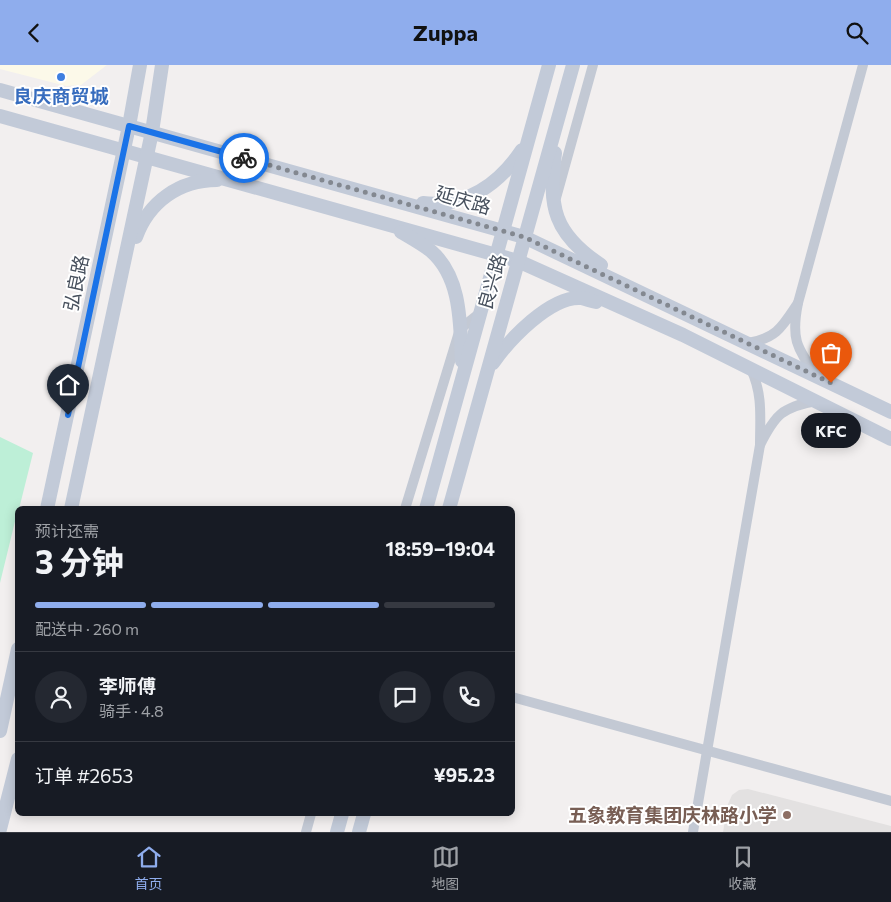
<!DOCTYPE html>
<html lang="zh">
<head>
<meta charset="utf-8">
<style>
  :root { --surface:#171b24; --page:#242831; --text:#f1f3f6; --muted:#9ea1a6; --line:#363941; --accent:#8faded }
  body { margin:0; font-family:Commissioner,"Noto Sans SC",sans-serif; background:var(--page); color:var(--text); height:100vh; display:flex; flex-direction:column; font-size:19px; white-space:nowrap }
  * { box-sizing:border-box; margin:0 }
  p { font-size:16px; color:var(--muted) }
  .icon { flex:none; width:28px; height:28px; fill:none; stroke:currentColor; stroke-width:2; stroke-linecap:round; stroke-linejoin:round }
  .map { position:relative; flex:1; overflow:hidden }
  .panel { position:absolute; left:15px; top:441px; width:500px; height:310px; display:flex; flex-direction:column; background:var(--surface); border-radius:8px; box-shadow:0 2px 12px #0003 }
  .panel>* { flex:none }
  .pin { position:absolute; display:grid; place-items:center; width:42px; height:42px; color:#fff; margin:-51px -21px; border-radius:50% 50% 50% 0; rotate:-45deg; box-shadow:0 0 5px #0007 }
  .pin .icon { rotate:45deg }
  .courier { position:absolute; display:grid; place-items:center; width:50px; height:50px; margin:-25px; border:4px solid #1a73e8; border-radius:50%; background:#fff; color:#222; box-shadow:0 1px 6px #0007 }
  .bubble { position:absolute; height:35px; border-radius:18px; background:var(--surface); box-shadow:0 2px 12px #0003; font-size:16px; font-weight:700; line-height:35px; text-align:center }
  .summary em { font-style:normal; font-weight:700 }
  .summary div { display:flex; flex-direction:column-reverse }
  .summary { display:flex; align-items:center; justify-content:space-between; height:85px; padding:0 20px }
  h1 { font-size:32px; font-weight:700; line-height:38px }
  .bar { display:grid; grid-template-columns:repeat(4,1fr); gap:8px 5px; align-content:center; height:60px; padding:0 20px }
  .bar i { height:6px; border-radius:4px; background:var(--line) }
  .bar .active { background:var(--accent) }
  .bar p { grid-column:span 4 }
  .line { display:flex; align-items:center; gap:12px; padding:0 20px; border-top:1px solid var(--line) }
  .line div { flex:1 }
  .round { display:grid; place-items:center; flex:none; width:52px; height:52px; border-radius:26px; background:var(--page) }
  header { display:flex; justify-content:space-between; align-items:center; height:65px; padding:0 20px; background:var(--accent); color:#111; font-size:22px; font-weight:700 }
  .menu { display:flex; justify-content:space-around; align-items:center; height:70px; border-top:1px solid var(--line); background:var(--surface); font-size:14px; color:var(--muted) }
  .menu a { display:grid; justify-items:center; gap:2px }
  .menu .active { color:var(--accent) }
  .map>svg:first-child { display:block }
</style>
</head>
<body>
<header><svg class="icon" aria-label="back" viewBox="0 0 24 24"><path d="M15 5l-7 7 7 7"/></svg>Zuppa<svg class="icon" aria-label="search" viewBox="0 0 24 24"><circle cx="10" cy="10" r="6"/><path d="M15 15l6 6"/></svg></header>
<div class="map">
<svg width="891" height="767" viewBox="0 0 891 767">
  <rect width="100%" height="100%" fill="#f2efef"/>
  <polygon fill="#fcf9e9" points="0,0 107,0 81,20 66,21 0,4"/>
  <polygon fill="#e3e1e1" points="748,724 891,761 891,767 723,767 728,739 732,730 739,725"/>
  <polygon fill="#bdefd7" points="0,372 33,388 19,444 18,444 0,518"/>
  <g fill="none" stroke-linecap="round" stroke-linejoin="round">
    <g stroke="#c3c9d4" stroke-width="10">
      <polyline points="556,133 593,0"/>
      <polyline points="798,238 863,0"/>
      <path d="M748 278C777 273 782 262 798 238 791 273 796 282 816 310"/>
      <path d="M751 304C763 330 760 352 760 380 775 350 782 342 816 336"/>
      <polyline points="405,444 460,264 480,248"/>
      <polyline points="512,632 891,736"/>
      <polyline points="306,767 311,749"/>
      <polyline points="693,767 760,380"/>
    </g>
    <g stroke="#c2cad8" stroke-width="14">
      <polyline points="0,25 524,172 891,347"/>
      <polyline points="0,51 518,196 683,270 891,374"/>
      <path d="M555 88C548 142 554 169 601 200"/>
      <path d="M423 138C466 143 499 119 522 85"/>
      <path d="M401 167C411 173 422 179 431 186 462 213 460 260 462 296"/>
      <path d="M136 172C149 137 179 115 217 115"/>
      <path d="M493 298C509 275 550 231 581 233 586 234 591 236 596 237"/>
      <polyline points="47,444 129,61 140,0"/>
      <polyline points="71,444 152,67 162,0"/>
      <polyline points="426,444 549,0"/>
      <polyline points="449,444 573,0"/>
      <polyline points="0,666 18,584"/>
      <polyline points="0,764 18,694"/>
      <polyline points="337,767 342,749"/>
      <polyline points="359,767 364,749"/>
    </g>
  </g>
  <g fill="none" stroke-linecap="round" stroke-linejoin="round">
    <polyline stroke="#838890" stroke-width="5" stroke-dasharray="0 9" points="244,93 524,172 831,318"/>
    <polyline stroke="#1a73e8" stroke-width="6" points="68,350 129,61 244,93"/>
  </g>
  <circle fill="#3f7fe0" stroke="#fff" stroke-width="2" cx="61" cy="12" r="5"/>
  <circle fill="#8d6e63" stroke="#fff" stroke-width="2" cx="787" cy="750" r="5"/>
  <g text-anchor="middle" stroke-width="4" stroke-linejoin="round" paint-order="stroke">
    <g font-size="19" font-weight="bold" fill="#366cbe" stroke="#fff">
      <text x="61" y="38">良庆商贸城</text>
    </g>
    <g font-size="19" fill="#47505d" stroke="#fff">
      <text transform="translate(463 135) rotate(16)" y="7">延庆路</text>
      <text transform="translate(492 217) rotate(-74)" y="7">良兴路</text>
      <text transform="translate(76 218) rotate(-78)" y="7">弘良路</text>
    </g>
    <g font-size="19" font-weight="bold" fill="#785e54" stroke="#fff" text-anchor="end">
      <text x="777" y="757">五象教育集团庆林路小学</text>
    </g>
  </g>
</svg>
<div class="pin" style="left:831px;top:318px;background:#ea580c"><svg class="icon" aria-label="bag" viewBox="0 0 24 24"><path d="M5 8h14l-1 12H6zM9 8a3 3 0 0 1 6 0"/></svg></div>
<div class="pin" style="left:68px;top:350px;background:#1f2937"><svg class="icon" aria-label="home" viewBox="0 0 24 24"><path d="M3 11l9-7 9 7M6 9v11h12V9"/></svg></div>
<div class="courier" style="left:244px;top:93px"><svg class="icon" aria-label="bike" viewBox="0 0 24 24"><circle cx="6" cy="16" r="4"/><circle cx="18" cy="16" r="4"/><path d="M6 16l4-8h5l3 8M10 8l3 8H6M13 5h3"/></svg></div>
<div class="bubble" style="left:801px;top:348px;width:60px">KFC</div>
<section class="panel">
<div class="summary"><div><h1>3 分钟</h1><p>预计还需</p></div><em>18:59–19:04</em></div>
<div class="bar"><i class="active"></i><i class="active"></i><i class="active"></i><i></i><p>配送中 · 260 m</p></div>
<div class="line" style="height:90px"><a class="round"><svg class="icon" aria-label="person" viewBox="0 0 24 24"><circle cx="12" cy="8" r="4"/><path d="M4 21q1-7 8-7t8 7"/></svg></a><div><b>李师傅</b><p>骑手 · 4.8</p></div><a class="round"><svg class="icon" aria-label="chat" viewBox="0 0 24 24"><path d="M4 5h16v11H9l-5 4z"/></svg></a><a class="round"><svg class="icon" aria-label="phone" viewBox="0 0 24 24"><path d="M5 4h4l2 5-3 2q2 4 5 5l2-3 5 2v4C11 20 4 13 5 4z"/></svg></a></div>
<div class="line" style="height:65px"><div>订单 #2653</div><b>¥95.23</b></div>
</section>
</div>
<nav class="menu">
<a class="active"><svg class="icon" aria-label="home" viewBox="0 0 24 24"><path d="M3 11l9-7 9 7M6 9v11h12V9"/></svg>首页</a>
<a><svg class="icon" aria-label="map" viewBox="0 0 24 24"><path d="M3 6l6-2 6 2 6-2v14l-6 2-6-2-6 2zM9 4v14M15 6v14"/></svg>地图</a>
<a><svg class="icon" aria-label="saved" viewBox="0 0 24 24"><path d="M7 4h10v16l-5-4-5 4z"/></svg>收藏</a>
</nav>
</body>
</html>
